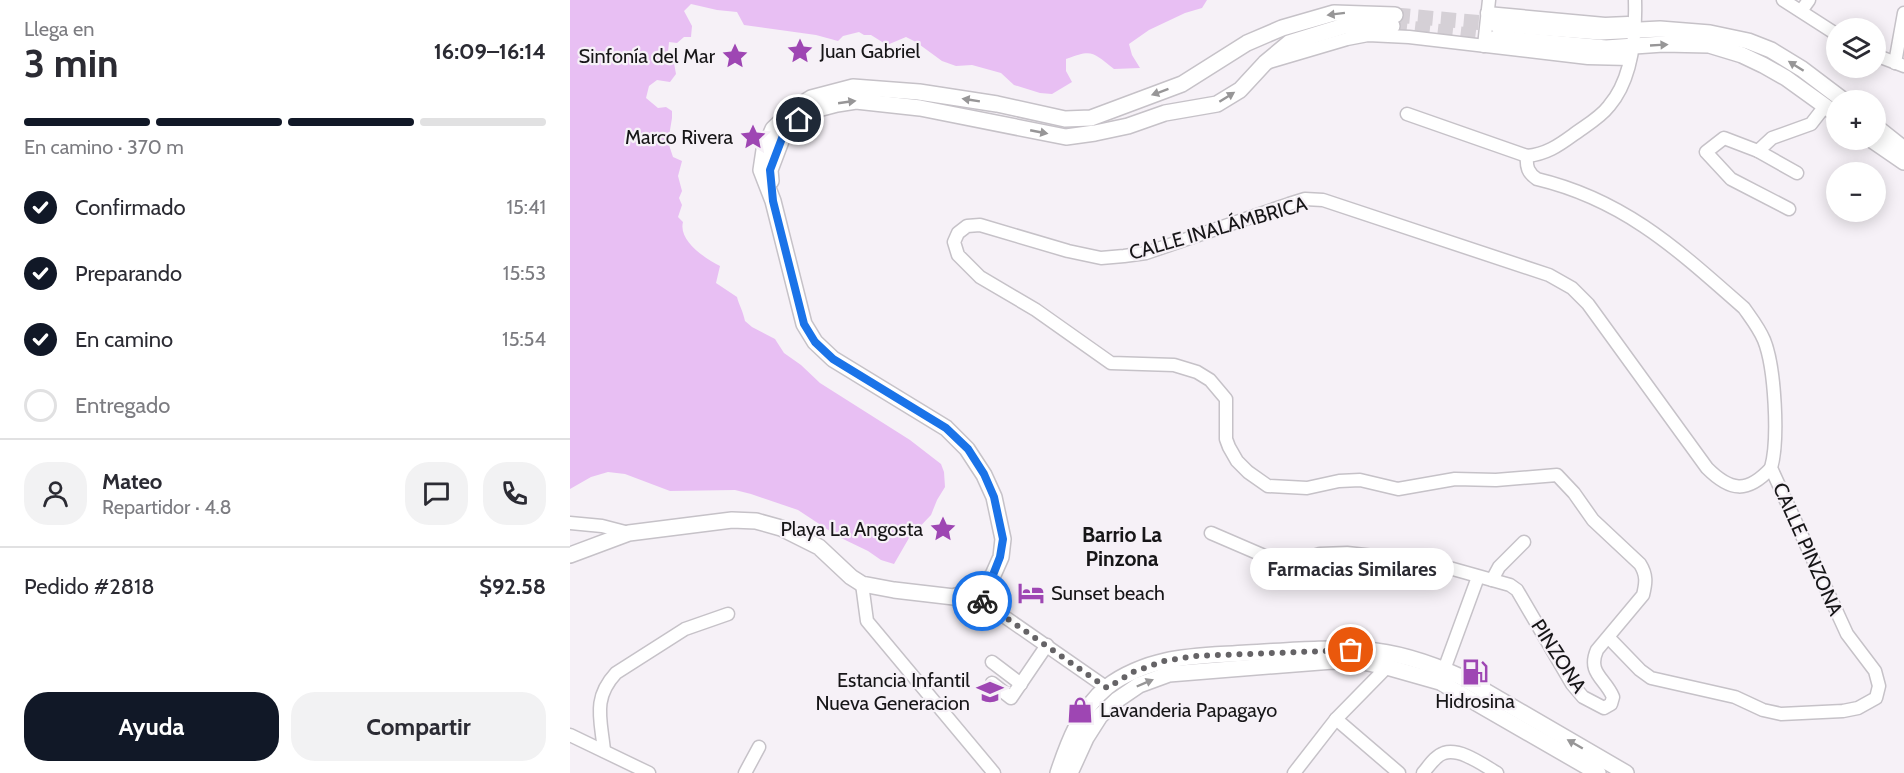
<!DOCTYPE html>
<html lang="es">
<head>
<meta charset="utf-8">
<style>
  :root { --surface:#fff; --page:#f2f2f3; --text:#2b2b33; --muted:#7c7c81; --line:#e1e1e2; --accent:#111827 }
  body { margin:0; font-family:Cabin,sans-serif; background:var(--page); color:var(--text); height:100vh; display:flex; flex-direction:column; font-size:22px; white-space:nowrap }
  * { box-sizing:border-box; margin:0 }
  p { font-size:20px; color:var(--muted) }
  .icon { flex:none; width:33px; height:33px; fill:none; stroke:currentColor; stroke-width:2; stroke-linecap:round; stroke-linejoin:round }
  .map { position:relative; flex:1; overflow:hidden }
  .sheet { display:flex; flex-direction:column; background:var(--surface); width:570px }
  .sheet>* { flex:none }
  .fabs { position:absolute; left:1256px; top:18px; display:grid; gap:12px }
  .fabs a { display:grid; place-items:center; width:60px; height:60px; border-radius:50%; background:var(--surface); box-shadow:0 3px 15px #0003; font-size:30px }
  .pin { position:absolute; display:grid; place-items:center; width:51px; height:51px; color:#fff; margin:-26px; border:3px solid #fff; border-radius:50%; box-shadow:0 2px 6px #0007 }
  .courier { position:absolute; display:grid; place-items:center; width:60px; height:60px; margin:-30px; border:4px solid #1a73e8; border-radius:50%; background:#fff; color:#222; box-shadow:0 2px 8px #0007 }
  .bubble { position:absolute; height:42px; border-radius:21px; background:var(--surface); box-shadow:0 3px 15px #0003; font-size:20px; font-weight:800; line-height:42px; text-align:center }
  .headline em { font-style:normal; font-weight:800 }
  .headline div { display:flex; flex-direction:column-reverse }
  .headline { display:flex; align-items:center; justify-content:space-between; height:102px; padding:0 24px }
  h1 { font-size:39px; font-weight:800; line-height:45px }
  .bar { display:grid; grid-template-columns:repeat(4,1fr); gap:9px 6px; align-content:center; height:72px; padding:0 24px }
  .bar i { height:8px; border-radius:4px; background:var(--line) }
  .bar .selected { background:var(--accent) }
  .bar p { grid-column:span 4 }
  .line { display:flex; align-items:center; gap:15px; padding:0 24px; border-top:2px solid var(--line) }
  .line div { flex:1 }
  .round { display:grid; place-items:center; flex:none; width:63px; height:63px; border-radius:24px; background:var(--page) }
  ol { padding:0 24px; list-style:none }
  li { display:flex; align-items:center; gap:18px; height:66px }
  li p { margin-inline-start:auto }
  li .icon { padding:6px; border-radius:50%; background:var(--accent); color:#fff; stroke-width:4 }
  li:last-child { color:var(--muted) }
  li i { width:33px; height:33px; border:3px solid var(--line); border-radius:50% }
  .button { display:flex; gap:12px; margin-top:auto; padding:12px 24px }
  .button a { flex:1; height:69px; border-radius:24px; background:var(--accent); color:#fff; font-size:24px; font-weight:800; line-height:69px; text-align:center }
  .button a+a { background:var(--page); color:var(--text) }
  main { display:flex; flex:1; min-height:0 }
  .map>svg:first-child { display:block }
</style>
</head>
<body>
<main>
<section class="sheet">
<div class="headline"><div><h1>3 min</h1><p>Llega en</p></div><em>16:09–16:14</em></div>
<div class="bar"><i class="selected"></i><i class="selected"></i><i class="selected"></i><i></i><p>En camino · 370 m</p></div>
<ol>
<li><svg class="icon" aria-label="check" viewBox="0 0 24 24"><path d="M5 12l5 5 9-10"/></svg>Confirmado<p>15:41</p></li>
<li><svg class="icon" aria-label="check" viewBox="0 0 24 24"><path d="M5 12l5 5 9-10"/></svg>Preparando<p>15:53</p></li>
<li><svg class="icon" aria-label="check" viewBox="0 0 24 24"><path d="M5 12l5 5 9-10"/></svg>En camino<p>15:54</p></li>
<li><i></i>Entregado</li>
</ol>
<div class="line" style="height:108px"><a class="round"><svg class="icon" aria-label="person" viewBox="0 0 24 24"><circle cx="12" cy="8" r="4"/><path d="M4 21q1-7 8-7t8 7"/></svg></a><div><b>Mateo</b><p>Repartidor · 4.8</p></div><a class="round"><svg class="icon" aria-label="chat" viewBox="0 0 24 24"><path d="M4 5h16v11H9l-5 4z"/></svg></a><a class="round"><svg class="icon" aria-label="phone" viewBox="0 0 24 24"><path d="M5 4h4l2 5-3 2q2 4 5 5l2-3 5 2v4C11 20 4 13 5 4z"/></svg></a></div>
<div class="line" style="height:78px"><div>Pedido #2818</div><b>$92.58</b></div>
<div class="button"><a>Ayuda</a><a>Compartir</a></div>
</section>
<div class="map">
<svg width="1334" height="773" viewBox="0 0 1334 773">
  <rect width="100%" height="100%" fill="#f6f1f7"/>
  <path fill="#e8bff3" d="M0 0H637L632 8 615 13 579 30 559 44 562 55 570 68 544 69C522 52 523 49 496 59V71L502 82 482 94 470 93 444 85 431 73 402 65 386 66 372 61 346 42 336 37 317 45 301 35H294L289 32 273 36 268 41 246 35 174 25 167 12 147 10 121 4 114 11 122 26 121 37H114L107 43 99 42 98 52 94 54 92 59 104 63 106 74 100 82 87 80 79 86 76 98 88 108 96 107 102 111V118L98 142 103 157 112 161 108 176 112 191 109 198 112 205 108 217 113 222C108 241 136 259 150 266L146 283 167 297C169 305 173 311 175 321L182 327 205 339 214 353 231 365 250 383 340 440 371 464 374 472 375 487 367 500 361 515 339 538 324 564 311 560 298 551 269 537 228 510 181 494 165 490 100 491 55 474 38 472 21 477 0 489Z"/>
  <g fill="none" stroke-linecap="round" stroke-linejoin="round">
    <g stroke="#d5d0d6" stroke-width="15" stroke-dasharray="15 8" stroke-linecap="butt">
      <polyline points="825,15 926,24"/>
      <polyline points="822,26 926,38"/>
    </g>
    <g stroke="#c6c2c8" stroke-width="15">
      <g id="minor">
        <polyline points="1213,0 1266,34"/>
        <polyline points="1231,11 1239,0"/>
        <polyline points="917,13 1035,24 1058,23"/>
        <polyline points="914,46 919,0"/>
        <polyline points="1305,55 1334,66"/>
        <polyline points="699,62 777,39 798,35 839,37 1018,58 1060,59"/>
        <polyline points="1325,63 1334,13"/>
        <path d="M837 114 957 156C976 154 988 146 1003 135 1015 126 1030 118 1039 106 1063 78 1066 35 1065 0"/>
        <polyline points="1188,151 1154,138 1136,152 1161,179 1219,209"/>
        <path d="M957 156C956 167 958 173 967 179 1055 200 1108 250 1174 308 1181 318 1189 328 1194 340 1205 367 1209 440 1201 468L1277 634 1305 671 1309 686 1306 698 1288 708 1273 711 1211 714 1193 710 1165 697 1081 678 1070 670 1039 638"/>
        <polyline points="1227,173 1188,151 1202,138 1241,124 1255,106"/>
        <polyline points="0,523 32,526 59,533"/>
        <path d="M641 533 706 561H727L750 554 777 553 858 562 940 585 947 590 1002 684 1013 697 1034 708 1041 704 1043 697C1035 678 1017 673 1027 650L1073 595C1076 583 1077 575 1070 564L1023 520 1004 493 987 475 926 480 885 479 828 489 790 480 769 481 737 488 698 486 678 472 667 461 659 447 656 439V399L640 380 627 372 604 365 541 363 466 310 410 277 388 255 384 242 388 233 397 226 410 225 498 251 531 258 554 256 576 253 719 204 735 199 753 200 979 275 1002 288 1018 304 1137 468C1160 491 1177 494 1201 468"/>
        <polyline points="922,580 929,567 954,542"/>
        <polyline points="292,584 297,621 424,773"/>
        <polyline points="399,592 537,688"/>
        <polyline points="422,662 451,684"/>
        <polyline points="871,678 908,577"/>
        <polyline points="422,683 441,698 477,645"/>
        <polyline points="766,719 829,773"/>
        <polyline points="0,735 79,773"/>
        <path d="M34 751C31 719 22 699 46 673L115 629 158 614"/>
        <polyline points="175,773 189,747"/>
        <polyline points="724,773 766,719 817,667 817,659"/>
        <path d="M853 773C859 766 865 756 874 753 891 748 913 765 927 773"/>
      </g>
    </g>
    <g stroke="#c6c2c8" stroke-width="18">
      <g id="major">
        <polyline points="926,24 1030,32 1090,29 1140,33 1178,41 1201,50 1232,69 1273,100"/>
        <polyline points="926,38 1036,48 1093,44 1139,45 1172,55 1193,65 1216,78 1266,114"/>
        <polyline points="1305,126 1334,149"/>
        <polyline points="1302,140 1334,162"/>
        <polyline points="201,181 200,170 214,133 229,120 248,109 267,104 286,101 350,108 496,137 525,133 558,126 595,113 647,104 670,90 695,63 719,43 774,26 822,26"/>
        <polyline points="0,555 59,533 162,520 186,521 211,528 249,547 281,577 292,584 324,590 384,597 412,586 423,575 431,557 433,539 424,497 414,475 397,449 376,428 263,359 245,342 234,324 203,201 191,170 194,150 203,129 224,109 241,98 283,87 349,92 427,104 495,119 521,118 612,84 677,43 712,28 764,13 825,15"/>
        <path d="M488 773C498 743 511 708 537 687 552 675 576 665 595 661 621 655 650 655 677 653 716 651 756 647 795 650 827 652 862 664 891 677L1056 773"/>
        <polyline points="500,773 516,738 530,716 547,700 569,685 599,674 763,661 793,662 817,667 870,682 1028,773"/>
      </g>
    </g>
    <use href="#minor" stroke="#fff" stroke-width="12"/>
    <use href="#major" stroke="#fff" stroke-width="15"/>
  </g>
  <defs><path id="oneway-solid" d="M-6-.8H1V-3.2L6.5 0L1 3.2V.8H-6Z" transform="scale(1.5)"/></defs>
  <g fill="#979697">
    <use href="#oneway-solid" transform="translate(766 14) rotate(173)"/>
    <use href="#oneway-solid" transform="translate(1089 45) rotate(-3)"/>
    <use href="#oneway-solid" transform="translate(1226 66) rotate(-148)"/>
    <use href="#oneway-solid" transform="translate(590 92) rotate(160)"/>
    <use href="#oneway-solid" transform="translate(657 97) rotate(-32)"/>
    <use href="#oneway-solid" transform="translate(401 100) rotate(-171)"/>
    <use href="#oneway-solid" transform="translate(277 102) rotate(-8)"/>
    <use href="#oneway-solid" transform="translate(469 132) rotate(11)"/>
    <use href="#oneway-solid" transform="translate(575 683) rotate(-23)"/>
    <use href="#oneway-solid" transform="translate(1005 744) rotate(-150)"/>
  </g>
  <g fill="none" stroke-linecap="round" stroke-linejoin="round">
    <polyline stroke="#656366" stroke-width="6" stroke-dasharray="0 10.8" points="412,601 537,688 563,672 594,661 625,656 781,650"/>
    <polyline stroke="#1a73e8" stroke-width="8" points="229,120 214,133 200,170 203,201 234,324 245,342 263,359 376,428 398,449 414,474 424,497 433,539 430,557 423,575 412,586 399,592 412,601"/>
  </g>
  <defs>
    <g id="sight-bare" transform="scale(2.07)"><path d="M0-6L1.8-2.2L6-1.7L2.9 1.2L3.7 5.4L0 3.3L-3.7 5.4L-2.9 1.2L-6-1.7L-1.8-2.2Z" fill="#9e46b3" stroke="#f6f1f7" stroke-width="2.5" paint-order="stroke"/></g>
    <g id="hotel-bare" transform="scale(2.07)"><path d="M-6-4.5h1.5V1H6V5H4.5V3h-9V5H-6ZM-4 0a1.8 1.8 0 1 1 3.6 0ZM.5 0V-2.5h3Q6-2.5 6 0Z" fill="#9e46b3" stroke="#f6f1f7" stroke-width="2.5" paint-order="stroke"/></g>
    <g id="fuel-bare" transform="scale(2.07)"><path d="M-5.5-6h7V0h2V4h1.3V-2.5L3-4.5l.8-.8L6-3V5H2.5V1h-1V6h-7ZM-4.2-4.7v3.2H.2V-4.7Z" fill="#9e46b3" stroke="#f6f1f7" stroke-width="2.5" paint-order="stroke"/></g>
    <g id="school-bare" transform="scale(2.07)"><path d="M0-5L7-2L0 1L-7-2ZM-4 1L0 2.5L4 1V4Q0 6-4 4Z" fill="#9e46b3" stroke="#f6f1f7" stroke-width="2.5" paint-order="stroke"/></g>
    <g id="shop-bare" transform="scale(2.07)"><path d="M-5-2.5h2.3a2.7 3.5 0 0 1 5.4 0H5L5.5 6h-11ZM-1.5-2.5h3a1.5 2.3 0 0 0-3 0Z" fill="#9e46b3" stroke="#f6f1f7" stroke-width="2.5" paint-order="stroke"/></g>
  </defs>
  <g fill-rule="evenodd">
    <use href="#sight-bare" x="230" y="51"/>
    <use href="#sight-bare" x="165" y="56"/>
    <use href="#sight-bare" x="183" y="137"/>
    <use href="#sight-bare" x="373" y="529"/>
    <use href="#hotel-bare" x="461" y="593"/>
    <use href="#fuel-bare" x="905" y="672"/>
    <use href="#school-bare" x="420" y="692"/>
    <use href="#shop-bare" x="510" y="710"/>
  </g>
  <g text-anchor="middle" stroke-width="4.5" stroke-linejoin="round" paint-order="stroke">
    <g font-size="20" fill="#171618" stroke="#f6f1f7" text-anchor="end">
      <text x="250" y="58" text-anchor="start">Juan Gabriel</text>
      <text x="145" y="63">Sinfonía del Mar</text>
      <text x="163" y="144">Marco Rivera</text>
      <text x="353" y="536">Playa La Angosta</text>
      <text x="481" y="600" text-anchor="start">Sunset beach</text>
      <text x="400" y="687">Estancia Infantil<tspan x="400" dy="23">Nueva Generacion</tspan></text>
      <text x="905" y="708" text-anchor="middle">Hidrosina</text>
      <text x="530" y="717" text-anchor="start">Lavanderia Papagayo</text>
    </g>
    <g font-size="20" fill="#171618" stroke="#f6f1f7">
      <text transform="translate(648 228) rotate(-16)" y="7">CALLE INALÁMBRICA</text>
      <text transform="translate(1238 549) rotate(66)" y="7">CALLE PINZONA</text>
      <text transform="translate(989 656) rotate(57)" y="7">PINZONA</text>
    </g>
    <g font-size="21" font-weight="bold" fill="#171618" stroke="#f6f1f7">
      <text x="552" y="542">Barrio La<tspan x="552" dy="24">Pinzona</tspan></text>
    </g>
  </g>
</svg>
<div class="fabs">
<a><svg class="icon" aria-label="layers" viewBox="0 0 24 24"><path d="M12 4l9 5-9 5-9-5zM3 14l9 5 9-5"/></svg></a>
<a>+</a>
<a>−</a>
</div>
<div class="pin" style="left:781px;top:650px;background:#ea580c"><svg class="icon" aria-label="bag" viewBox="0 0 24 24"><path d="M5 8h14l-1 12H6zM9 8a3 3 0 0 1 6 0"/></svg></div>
<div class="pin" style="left:229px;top:120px;background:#1f2937"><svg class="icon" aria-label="home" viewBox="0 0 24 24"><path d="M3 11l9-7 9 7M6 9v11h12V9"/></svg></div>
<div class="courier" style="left:412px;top:601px"><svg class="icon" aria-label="bike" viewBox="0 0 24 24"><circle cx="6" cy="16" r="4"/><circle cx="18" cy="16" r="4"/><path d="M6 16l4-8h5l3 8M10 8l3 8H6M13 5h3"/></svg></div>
<div class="bubble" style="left:680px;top:548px;width:204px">Farmacias Similares</div>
</div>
</main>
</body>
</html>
